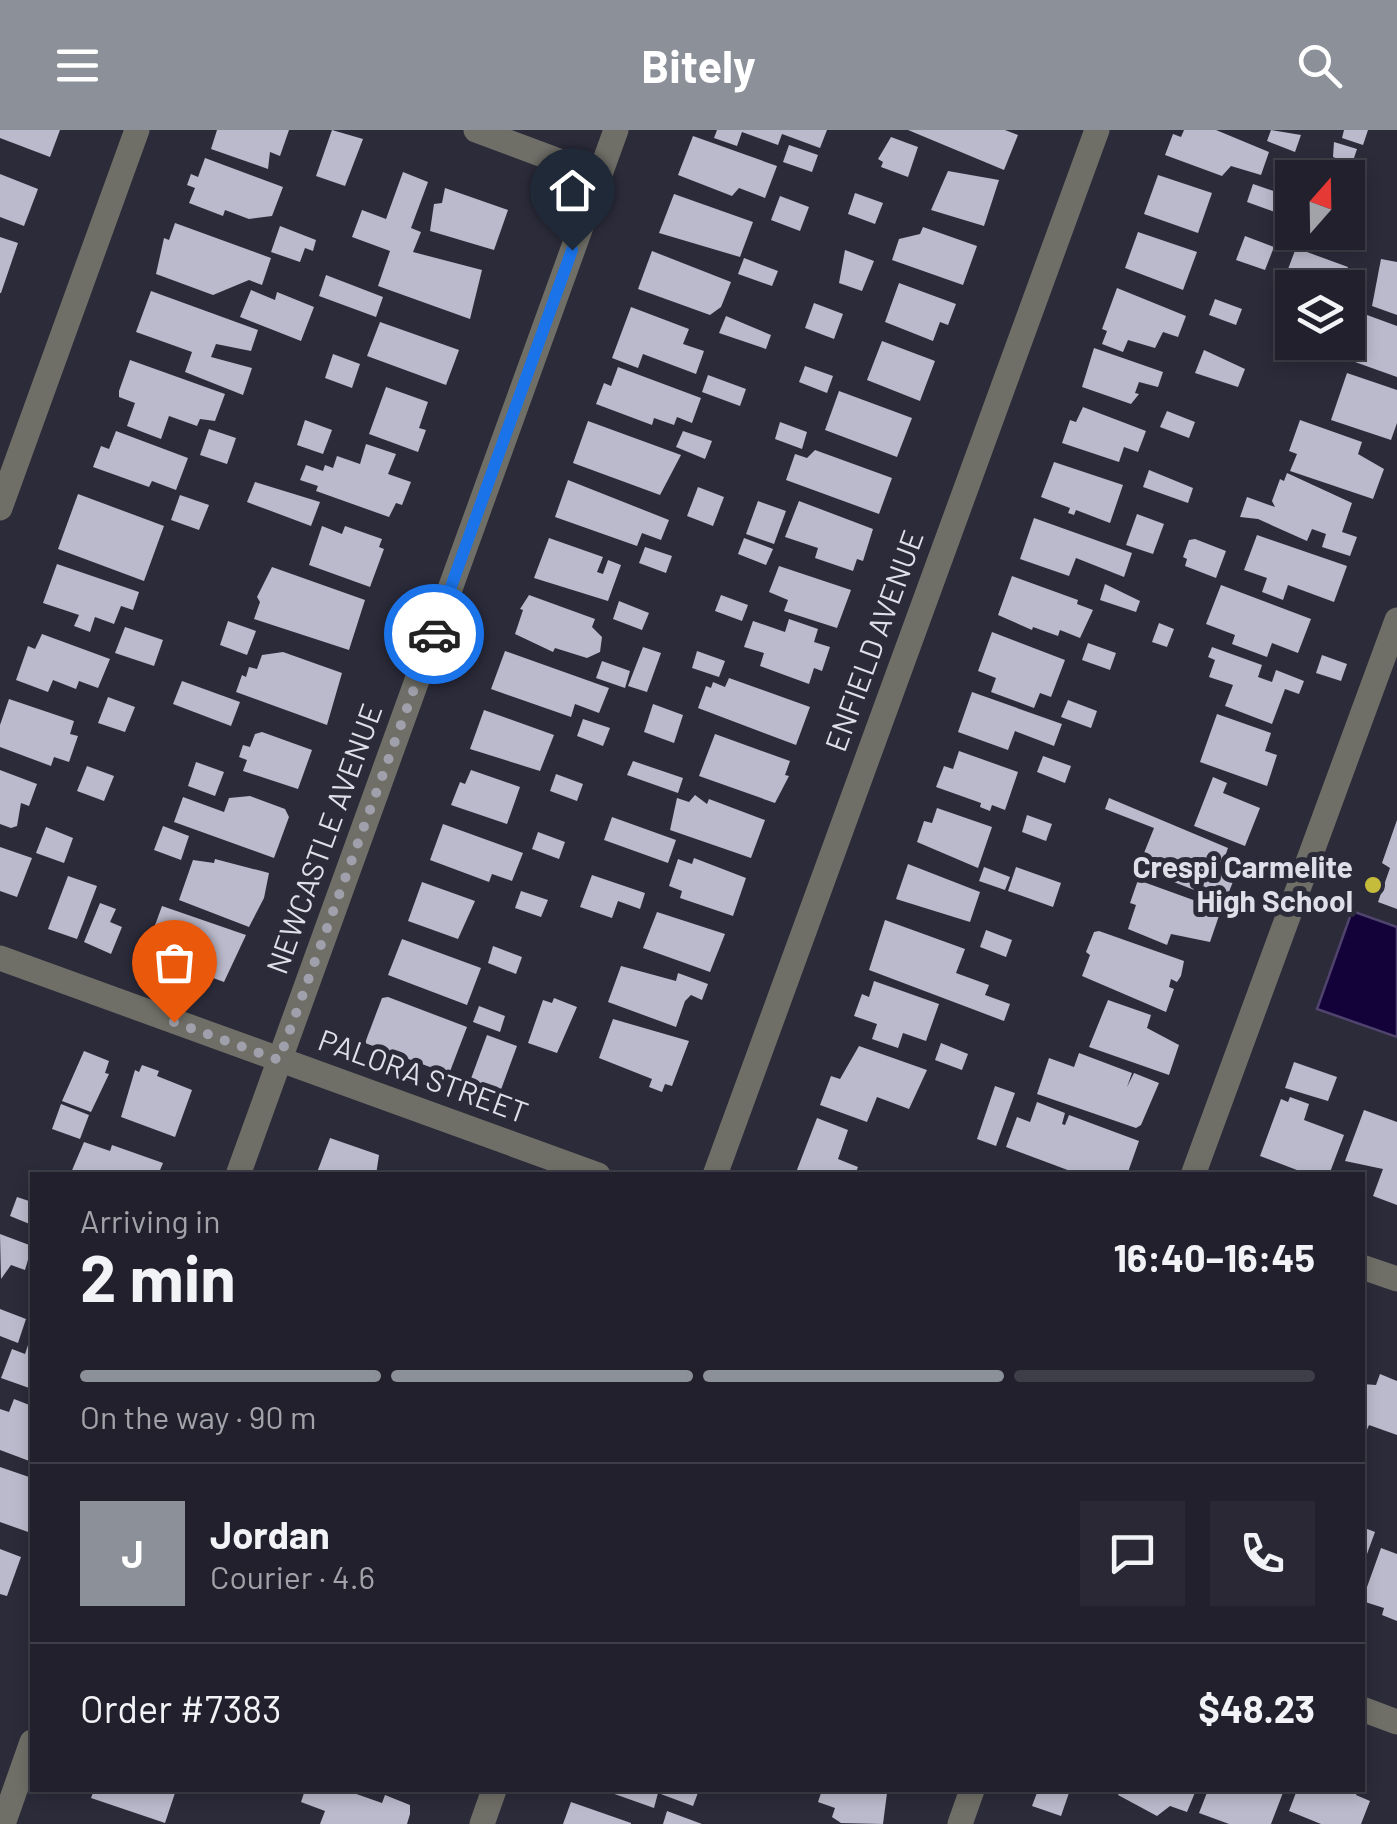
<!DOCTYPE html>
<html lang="en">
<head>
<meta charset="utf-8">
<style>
  :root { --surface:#21202c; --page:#292834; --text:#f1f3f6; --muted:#a2a3a9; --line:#3e3e48; --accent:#8c9099 }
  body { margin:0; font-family:Barlow,sans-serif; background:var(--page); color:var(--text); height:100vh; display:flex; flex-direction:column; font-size:38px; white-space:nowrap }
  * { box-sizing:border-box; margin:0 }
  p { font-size:32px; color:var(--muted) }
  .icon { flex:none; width:55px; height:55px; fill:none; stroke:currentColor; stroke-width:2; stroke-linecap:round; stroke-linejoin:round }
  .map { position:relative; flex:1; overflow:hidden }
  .panel { position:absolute; left:30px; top:1042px; width:1335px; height:620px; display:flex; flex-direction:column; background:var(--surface); border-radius:0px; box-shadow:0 5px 15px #0003,0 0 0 2px var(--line) }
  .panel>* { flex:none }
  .needle { width:65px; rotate:20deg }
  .controls { position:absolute; left:1275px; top:30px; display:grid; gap:20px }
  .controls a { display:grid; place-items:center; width:90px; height:90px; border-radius:0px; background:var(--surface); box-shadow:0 5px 15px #0003,0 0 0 2px var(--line); font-size:50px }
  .pin { position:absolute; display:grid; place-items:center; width:85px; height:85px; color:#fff; margin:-102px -42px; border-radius:50% 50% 50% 0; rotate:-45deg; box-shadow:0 0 10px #0007 }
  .pin .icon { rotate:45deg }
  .courier { position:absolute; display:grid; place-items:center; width:100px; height:100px; margin:-50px; border:8px solid #1a73e8; border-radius:50%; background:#fff; color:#222; box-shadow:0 2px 12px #0007 }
  .summary em { font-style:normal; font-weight:700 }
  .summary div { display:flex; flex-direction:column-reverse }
  .summary { display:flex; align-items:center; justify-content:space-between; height:170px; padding:0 50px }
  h1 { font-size:65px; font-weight:700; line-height:75px }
  .bar { display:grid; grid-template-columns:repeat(4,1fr); gap:15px 10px; align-content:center; height:120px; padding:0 50px }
  .bar i { height:12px; border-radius:8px; background:var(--line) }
  .bar .active { background:var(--accent) }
  .bar p { grid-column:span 4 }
  .line { display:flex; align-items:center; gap:25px; padding:0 50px; border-top:2px solid var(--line) }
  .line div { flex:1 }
  .round { display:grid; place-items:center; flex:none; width:105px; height:105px; border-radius:0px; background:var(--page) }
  header { display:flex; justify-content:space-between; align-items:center; height:130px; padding:0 50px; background:var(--accent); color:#fff; font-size:45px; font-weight:700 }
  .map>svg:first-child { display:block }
</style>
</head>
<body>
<header><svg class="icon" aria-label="menu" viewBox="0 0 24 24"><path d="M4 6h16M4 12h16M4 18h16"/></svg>Bitely<svg class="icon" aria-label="search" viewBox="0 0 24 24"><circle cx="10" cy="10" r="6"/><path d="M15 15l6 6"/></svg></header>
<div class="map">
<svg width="1397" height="1694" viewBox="0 0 1397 1694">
  <rect width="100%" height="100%" fill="#2c2b3a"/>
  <polygon fill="#130139" stroke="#50446e" stroke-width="2.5" points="1352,781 1397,797 1397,907 1317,879"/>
  <g fill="#babacc">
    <polygon points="0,0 60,0 50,27 0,8"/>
    <polygon points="217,0 289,0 280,26 270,22 268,39 211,19"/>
    <polygon points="332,0 363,9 345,56 316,46"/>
    <polygon points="717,0 827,0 820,18 782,4 778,15 742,2 737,16 714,8"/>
    <polygon points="908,0 1005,0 1018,5 1004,40"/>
    <polygon points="1184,0 1216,0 1269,22 1261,45 1231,36 1222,46 1165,25 1173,4 1181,7"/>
    <polygon points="1271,0 1301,5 1295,22 1267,11"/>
    <polygon points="1344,0 1368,0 1363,15 1342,8"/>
    <polygon points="693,6 777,36 765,68 739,58 732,66 678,45"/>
    <polygon points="891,7 918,17 908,47 881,37 883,32 878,29"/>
    <polygon points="1334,12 1357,19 1352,34 1333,27"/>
    <polygon points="789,15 818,25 812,42 783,32"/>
    <polygon points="205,28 283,57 272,86 249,89 225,80 223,86 189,73 195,58 187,55 191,44 198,47"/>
    <polygon points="948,41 999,50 984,96 931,80"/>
    <polygon points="403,42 428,52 411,98 421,102 413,122 482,140 470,189 378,156 390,121 352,107 362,80 386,89"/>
    <polygon points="0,44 38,59 24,96 0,87"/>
    <polygon points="1158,45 1212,63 1198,103 1144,84"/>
    <polygon points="1253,54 1282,64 1275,82 1247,72"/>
    <polygon points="445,58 508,80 494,120 430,101 434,74 442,73"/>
    <polygon points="855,63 883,73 875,94 848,84"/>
    <polygon points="674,64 753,92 740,127 659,103"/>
    <polygon points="780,66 809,77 800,101 771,90"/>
    <polygon points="175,93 271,128 262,155 249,150 213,165 156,144 164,108 169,110"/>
    <polygon points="280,96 316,110 313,121 305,118 300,132 271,122"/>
    <polygon points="923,97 977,116 963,155 892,130 899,109 920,104"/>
    <polygon points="1138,102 1197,122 1183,160 1125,138"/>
    <polygon points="1245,106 1274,117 1265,140 1236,130"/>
    <polygon points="0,107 18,113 1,163 0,163"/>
    <polygon points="1296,118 1348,137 1340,158 1313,158 1285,147"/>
    <polygon points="845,120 874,131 862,161 839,153"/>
    <polygon points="652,121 731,152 721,177 710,185 638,159"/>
    <polygon points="744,128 778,141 772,156 738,144"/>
    <polygon points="1381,129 1397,132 1397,185 1372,176"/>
    <polygon points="326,145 383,167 376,187 319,166"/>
    <polygon points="899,153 956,174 948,195 940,192 933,211 885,192"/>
    <polygon points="1117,158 1186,186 1178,207 1163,202 1155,218 1128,210 1123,222 1102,214 1107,201 1102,199"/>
    <polygon points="251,160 275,170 277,162 314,177 301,211 240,187"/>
    <polygon points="151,161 258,200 251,221 216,214 211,227 252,238 243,265 185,242 192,222 136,202"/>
    <polygon points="1215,169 1242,179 1236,195 1209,185"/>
    <polygon points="814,173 843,184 834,209 805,198"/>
    <polygon points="631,177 689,199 683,214 704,221 696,244 643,224 638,238 612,228"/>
    <polygon points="1348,178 1397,196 1397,247 1355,232 1360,219 1348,214"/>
    <polygon points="726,186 771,205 766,219 719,203"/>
    <polygon points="380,192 459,220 446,255 367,226"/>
    <polygon points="882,211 935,231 920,271 867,250"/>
    <polygon points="1094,218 1163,242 1158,257 1139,252 1135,263 1139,264 1131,274 1082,257"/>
    <polygon points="1204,220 1245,239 1238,257 1195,243"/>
    <polygon points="333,224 360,234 352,258 325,248"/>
    <polygon points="130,230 225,264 215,291 200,289 197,296 169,286 161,309 127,296 135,273 119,267 119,261"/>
    <polygon points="805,236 833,246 827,263 799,252"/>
    <polygon points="618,237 701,268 692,293 677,287 674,295 654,288 652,295 596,274 604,253 611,256"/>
    <polygon points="1347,243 1397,260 1397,293 1391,310 1331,290"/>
    <polygon points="708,245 746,259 740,276 702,262"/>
    <polygon points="386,257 428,272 419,298 426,300 418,322 369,304"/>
    <polygon points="839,261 912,288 897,327 825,300"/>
    <polygon points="1083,277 1146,301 1138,322 1124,317 1119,332 1062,313 1070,290 1076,292"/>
    <polygon points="1167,281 1195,292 1189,308 1160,297"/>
    <polygon points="305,290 332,300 323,324 297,315"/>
    <polygon points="1300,290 1362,312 1358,324 1384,339 1373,369 1290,341 1297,324 1289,321"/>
    <polygon points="588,291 681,325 660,365 573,333"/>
    <polygon points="780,292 807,302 802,319 775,309"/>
    <polygon points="209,299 236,308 227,334 200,325"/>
    <polygon points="116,301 188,328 176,360 152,351 149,357 93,337 101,316 109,319"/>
    <polygon points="683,301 712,311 705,329 676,317"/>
    <polygon points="366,314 396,324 388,344 411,352 402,375 396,373 389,387 316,361 318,356 300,350 306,335 323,341 325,335 333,338 337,326 360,334"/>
    <polygon points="815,320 892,348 879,384 786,350 795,324 807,328"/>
    <polygon points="1054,332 1123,355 1110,393 1076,380 1074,385 1068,383 1070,378 1041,367"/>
    <polygon points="1149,340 1193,358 1188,373 1143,357"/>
    <polygon points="1287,343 1352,373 1342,402 1357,407 1350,426 1322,417 1326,404 1312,399 1307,411 1258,389 1240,387 1247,367 1275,377 1272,371 1280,349 1284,351"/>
    <polygon points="568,350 669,390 661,410 642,403 637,416 555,387"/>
    <polygon points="255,352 320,372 311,396 247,372"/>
    <polygon points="698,357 724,367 713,396 687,386"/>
    <polygon points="78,364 164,396 144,451 58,419"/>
    <polygon points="180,365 209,375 199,400 171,390"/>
    <polygon points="758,371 786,381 774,414 746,404"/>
    <polygon points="799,371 873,399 863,431 857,429 853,441 815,428 818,418 785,407"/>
    <polygon points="1137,384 1164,394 1153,424 1126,415"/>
    <polygon points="1034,388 1132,423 1124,447 1076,428 1069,446 1020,429"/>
    <polygon points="322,396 342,404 345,396 382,409 379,417 384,419 370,457 309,435"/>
    <polygon points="1257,405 1347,436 1334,472 1288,455 1283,470 1262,462 1267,448 1244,440"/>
    <polygon points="549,408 603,427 597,442 603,444 608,430 621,435 608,471 534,448"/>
    <polygon points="744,408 773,419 766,435 738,424"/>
    <polygon points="1195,409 1226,421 1216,448 1185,436 1187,429 1183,427 1189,410"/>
    <polygon points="645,417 672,426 666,443 639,433"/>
    <polygon points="57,434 139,462 133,480 121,476 114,494 95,487 90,502 74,496 79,485 43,473"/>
    <polygon points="779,436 851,460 837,498 784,481 788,470 769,462"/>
    <polygon points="272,437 365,470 349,520 254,489 260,472 257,467"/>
    <polygon points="1012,446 1078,470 1077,474 1093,480 1080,508 1060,500 1058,506 1033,497 1032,500 998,485"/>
    <polygon points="1105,454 1140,471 1136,482 1100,470"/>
    <polygon points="1221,455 1311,489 1298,523 1272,513 1267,527 1232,514 1235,505 1206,494"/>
    <polygon points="529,465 595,489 592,497 602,507 600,522 587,528 555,518 553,522 515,504 523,480 520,479"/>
    <polygon points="721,465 748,475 742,491 715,481"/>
    <polygon points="619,471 649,483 642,500 613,489"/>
    <polygon points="789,489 818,499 814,512 830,517 822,541 814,538 809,554 760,536 764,523 744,517 753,491 785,502"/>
    <polygon points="228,491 256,501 247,525 220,515"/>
    <polygon points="1159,493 1174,499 1167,517 1152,512"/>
    <polygon points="125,497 163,510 154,536 115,523"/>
    <polygon points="992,502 1065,530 1051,567 1040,563 1034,578 991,562 996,548 978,541"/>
    <polygon points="42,504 110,529 98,558 79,551 76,559 53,550 48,562 16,550 28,516 35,519"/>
    <polygon points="1088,513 1116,523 1110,540 1082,530"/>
    <polygon points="643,517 661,523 647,562 628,556"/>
    <polygon points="1212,517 1262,535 1258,547 1272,552 1276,540 1304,551 1299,564 1285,559 1272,594 1225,576 1233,555 1209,547 1215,530 1208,527"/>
    <polygon points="505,521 609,558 599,583 575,574 571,587 491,559"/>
    <polygon points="697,521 725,531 719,547 692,538"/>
    <polygon points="283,522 342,543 327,595 236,562 242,545 246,547 249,537 257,539 262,525"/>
    <polygon points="1322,525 1347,534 1341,551 1316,543"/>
    <polygon points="602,531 630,541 625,558 596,548"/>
    <polygon points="729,548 810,577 796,615 698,578 706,556 711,558 713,552 725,557"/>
    <polygon points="182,551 240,572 231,596 173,574"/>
    <polygon points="972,562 1062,594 1054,616 1015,601 1008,620 958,602"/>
    <polygon points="108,567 135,577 125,602 98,593"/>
    <polygon points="9,569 74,591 70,604 78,606 69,632 54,627 51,636 0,617 0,595"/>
    <polygon points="1068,570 1097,581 1091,598 1061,587"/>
    <polygon points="653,574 683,585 674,613 644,602"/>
    <polygon points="484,580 554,605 540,641 470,619"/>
    <polygon points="1217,584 1271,603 1265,621 1277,625 1267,656 1200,632"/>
    <polygon points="583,589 610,598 603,616 577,606"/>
    <polygon points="262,602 312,620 298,659 243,641 247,630 239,627 243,615 250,617 255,604"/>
    <polygon points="715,604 790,631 785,645 789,646 775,673 699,646"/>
    <polygon points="959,621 1018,642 1005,680 992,675 990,681 980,677 981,673 936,657 944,636 953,639"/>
    <polygon points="1043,626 1071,636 1065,653 1037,642"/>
    <polygon points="633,631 683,648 678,663 627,645"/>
    <polygon points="196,632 224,642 215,666 188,656"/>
    <polygon points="87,636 114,646 104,671 77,661"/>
    <polygon points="0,640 37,654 29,676 21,673 17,696 11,698 0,694"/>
    <polygon points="471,640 520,657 507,694 451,675 460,652 465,654"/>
    <polygon points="556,644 583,654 577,671 550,661"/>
    <polygon points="1213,647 1227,653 1223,663 1260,678 1245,716 1194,696"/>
    <polygon points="695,665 707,674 709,669 765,690 751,728 670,700 677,668 689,672"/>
    <polygon points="250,666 285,679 289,687 274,728 174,692 183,667 224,682 229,668"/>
    <polygon points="1109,668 1228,718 1219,743 1234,749 1225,772 1138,738 1154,698 1105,679"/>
    <polygon points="937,678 992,697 978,738 917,712 924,691 932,693"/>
    <polygon points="1027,685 1052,694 1046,711 1022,702"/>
    <polygon points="612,687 676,710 668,733 604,710"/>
    <polygon points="1397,690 1397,779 1378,772 1390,738 1382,733"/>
    <polygon points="443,694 523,723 512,751 492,744 489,752 430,730"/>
    <polygon points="163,696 189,706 181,730 154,720"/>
    <polygon points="46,697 73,708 64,733 36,723"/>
    <polygon points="538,702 565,712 559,729 532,719"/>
    <polygon points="0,717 32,728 17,767 0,761"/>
    <polygon points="694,728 746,748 733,786 680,768 682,761 669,756 678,729 692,734"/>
    <polygon points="215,729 269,743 264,768 249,797 179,770 193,730 214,733"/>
    <polygon points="908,734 980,762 970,792 896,769"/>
    <polygon points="984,737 1010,747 1005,760 979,751"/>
    <polygon points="1016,737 1061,753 1053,777 1008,761"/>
    <polygon points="592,745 645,763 640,779 618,771 612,788 580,777"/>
    <polygon points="68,746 97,756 77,809 48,799"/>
    <polygon points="1138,750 1221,780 1210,812 1171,804 1167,815 1128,799 1136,775 1130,773"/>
    <polygon points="422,752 475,771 458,809 408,791"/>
    <polygon points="521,761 548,770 541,787 515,778"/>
    <polygon points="100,773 116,779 110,792 122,797 111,824 84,812"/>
    <polygon points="162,776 246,805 224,852 186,838 196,812 154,798"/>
    <polygon points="657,782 725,804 710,842 643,818"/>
    <polygon points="885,790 965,819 956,843 989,855 985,865 1010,874 1004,891 869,840"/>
    <polygon points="986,800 1012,810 1006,827 980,817"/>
    <polygon points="1099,801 1184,831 1181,846 1177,852 1171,849 1169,857 1174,859 1166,882 1082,846 1090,825 1086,822 1094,802"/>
    <polygon points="402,809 481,838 467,875 388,845"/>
    <polygon points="493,816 522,827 516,844 488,833"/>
    <polygon points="621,836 676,851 678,843 708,854 702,870 691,865 685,871 676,897 608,872"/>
    <polygon points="874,851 939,874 926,911 903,903 898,918 872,909 877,894 854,886 862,864 869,867"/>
    <polygon points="388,867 467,897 449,944 365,913 382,868"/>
    <polygon points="554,868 577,877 557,923 528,913 543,870 552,873"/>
    <polygon points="1108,870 1151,885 1147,898 1179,915 1169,945 1089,917"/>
    <polygon points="479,876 505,886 500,902 473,892"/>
    <polygon points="613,889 689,911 672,956 665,954 662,962 649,957 652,949 599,928"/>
    <polygon points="487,905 517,916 499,965 469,954"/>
    <polygon points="941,913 968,924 962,940 935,930"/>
    <polygon points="859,916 927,940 909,979 877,967 867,992 820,975 831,946 840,949"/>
    <polygon points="84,921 109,931 105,943 109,944 91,982 62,971"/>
    <polygon points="1079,923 1132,943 1127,957 1134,943 1159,953 1141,995 1136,998 1037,964 1049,928 1074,937"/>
    <polygon points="1294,932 1337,947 1328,971 1285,958"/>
    <polygon points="142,935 159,941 157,946 192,960 175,1007 121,987 135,940 139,942"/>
    <polygon points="995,956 1015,963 996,1016 977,1009"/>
    <polygon points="1290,967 1309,974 1304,990 1344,1005 1329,1045 1310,1045 1260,1026 1281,969 1288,972"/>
    <polygon points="1037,972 1065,983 1062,994 1065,995 1069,985 1139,1011 1127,1045 1081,1045 1006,1017 1017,987 1030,992"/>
    <polygon points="61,974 89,985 80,1009 52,999"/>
    <polygon points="1364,980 1397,992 1397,1075 1373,1066 1383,1039 1345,1031"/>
    <polygon points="817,988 848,1000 838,1029 858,1037 855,1045 795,1045"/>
    <polygon points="330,1008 379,1025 376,1045 316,1045"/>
    <polygon points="84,1012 110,1021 112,1015 163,1033 158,1045 70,1045"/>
    <polygon points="17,1067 32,1072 32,1095 10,1086"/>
    <polygon points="0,1104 32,1116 25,1140 11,1135 1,1149"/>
    <polygon points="0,1179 26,1189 18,1213 0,1206"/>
    <polygon points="29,1212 32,1213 32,1259 1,1248 12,1219 25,1224"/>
    <polygon points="1380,1244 1397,1251 1397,1305 1369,1295 1362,1311 1362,1254 1376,1255"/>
    <polygon points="14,1269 32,1276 32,1332 0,1320 0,1279 9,1282"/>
    <polygon points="0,1337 32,1348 31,1403 0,1392"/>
    <polygon points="1362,1397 1375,1402 1363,1435 1362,1435"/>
    <polygon points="1381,1418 1397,1424 1397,1491 1382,1485 1384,1478 1362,1471"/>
    <polygon points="0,1419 21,1427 7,1466 0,1464"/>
    <polygon points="94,1660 176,1660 165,1693 91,1668"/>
    <polygon points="305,1660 345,1660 382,1673 385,1665 410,1675 410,1684 407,1694 320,1694 325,1681 301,1672"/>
    <polygon points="699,1660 693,1676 658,1663 654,1678 606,1661"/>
    <polygon points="822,1660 887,1663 883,1694 841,1693 832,1687 835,1678 818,1672"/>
    <polygon points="1038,1660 1070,1660 1061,1686 1032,1676"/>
    <polygon points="1120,1660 1196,1660 1187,1682 1170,1676 1157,1686 1118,1665"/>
    <polygon points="1208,1660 1284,1660 1271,1694 1229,1694 1199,1683"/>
    <polygon points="1297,1660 1358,1660 1356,1665 1370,1671 1361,1694 1321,1694 1289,1681"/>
    <polygon points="571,1672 631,1693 631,1694 563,1694"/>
    <polygon points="667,1681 702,1694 663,1694"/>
  </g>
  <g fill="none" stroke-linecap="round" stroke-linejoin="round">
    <g stroke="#6f6f67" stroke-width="25">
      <polyline points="476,0 599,46"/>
      <polyline points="0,378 137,0"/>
      <polyline points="0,828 598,1045"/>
      <polyline points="238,1045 616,0"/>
      <polyline points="715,1045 1097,0"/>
      <polyline points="1193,1045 1397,490"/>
      <polyline points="1362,1137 1397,1149"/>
      <polyline points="1362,1579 1397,1592"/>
      <polyline points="3,1694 32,1612"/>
      <polyline points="482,1694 494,1660"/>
      <polyline points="960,1694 972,1660"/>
    </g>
  </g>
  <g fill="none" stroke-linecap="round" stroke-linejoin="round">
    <polyline stroke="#a0a0ac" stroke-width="10" stroke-dasharray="0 18" points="174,892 279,930 434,504"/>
    <polyline stroke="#1a73e8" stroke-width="12" points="434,504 572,120"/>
  </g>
  <circle fill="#c6bc3c" stroke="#2c2b3a" stroke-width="4" cx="1373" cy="755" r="10"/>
  <g text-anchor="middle" stroke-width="10" stroke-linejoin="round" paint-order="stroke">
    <g font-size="30" fill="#dfdfe9" stroke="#2c2b3a">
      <text transform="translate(875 511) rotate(-70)" y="10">ENFIELD AVENUE</text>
      <text transform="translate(325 709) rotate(-70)" y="10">NEWCASTLE AVENUE</text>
      <text transform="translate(423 947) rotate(20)" y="10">PALORA STREET</text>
    </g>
    <g font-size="30" font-weight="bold" fill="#dfdfe9" stroke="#2c2b3a" text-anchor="end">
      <text x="1353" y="748">Crespi Carmelite<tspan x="1353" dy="34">High School</tspan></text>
    </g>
  </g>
</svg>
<div class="controls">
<a><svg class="needle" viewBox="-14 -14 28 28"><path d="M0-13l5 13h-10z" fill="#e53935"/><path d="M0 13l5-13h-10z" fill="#a2a3a9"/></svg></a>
<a><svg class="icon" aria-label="layers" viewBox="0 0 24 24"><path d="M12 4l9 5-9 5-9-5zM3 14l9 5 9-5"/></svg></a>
</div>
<div class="pin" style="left:174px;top:892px;background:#ea580c"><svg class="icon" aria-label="bag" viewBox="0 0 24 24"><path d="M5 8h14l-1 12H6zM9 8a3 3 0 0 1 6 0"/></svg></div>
<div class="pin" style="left:572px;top:120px;background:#1f2937"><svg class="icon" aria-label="home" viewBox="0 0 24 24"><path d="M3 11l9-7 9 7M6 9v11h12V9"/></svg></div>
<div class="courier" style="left:434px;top:504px"><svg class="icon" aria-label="car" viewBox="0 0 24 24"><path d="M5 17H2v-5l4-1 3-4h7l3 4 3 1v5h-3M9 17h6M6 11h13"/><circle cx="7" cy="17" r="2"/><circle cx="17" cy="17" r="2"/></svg></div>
<section class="panel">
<div class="summary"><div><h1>2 min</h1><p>Arriving in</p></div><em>16:40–16:45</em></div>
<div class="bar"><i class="active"></i><i class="active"></i><i class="active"></i><i></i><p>On the way · 90 m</p></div>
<div class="line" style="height:180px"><b class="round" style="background:var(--accent);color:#fff">J</b><div><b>Jordan</b><p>Courier · 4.6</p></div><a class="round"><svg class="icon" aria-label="chat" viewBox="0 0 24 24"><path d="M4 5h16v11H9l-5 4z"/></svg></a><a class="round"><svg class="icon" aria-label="phone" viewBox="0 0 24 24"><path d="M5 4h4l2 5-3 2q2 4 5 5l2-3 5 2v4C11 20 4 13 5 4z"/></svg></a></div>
<div class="line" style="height:130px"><div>Order #7383</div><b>$48.23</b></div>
</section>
</div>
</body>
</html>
